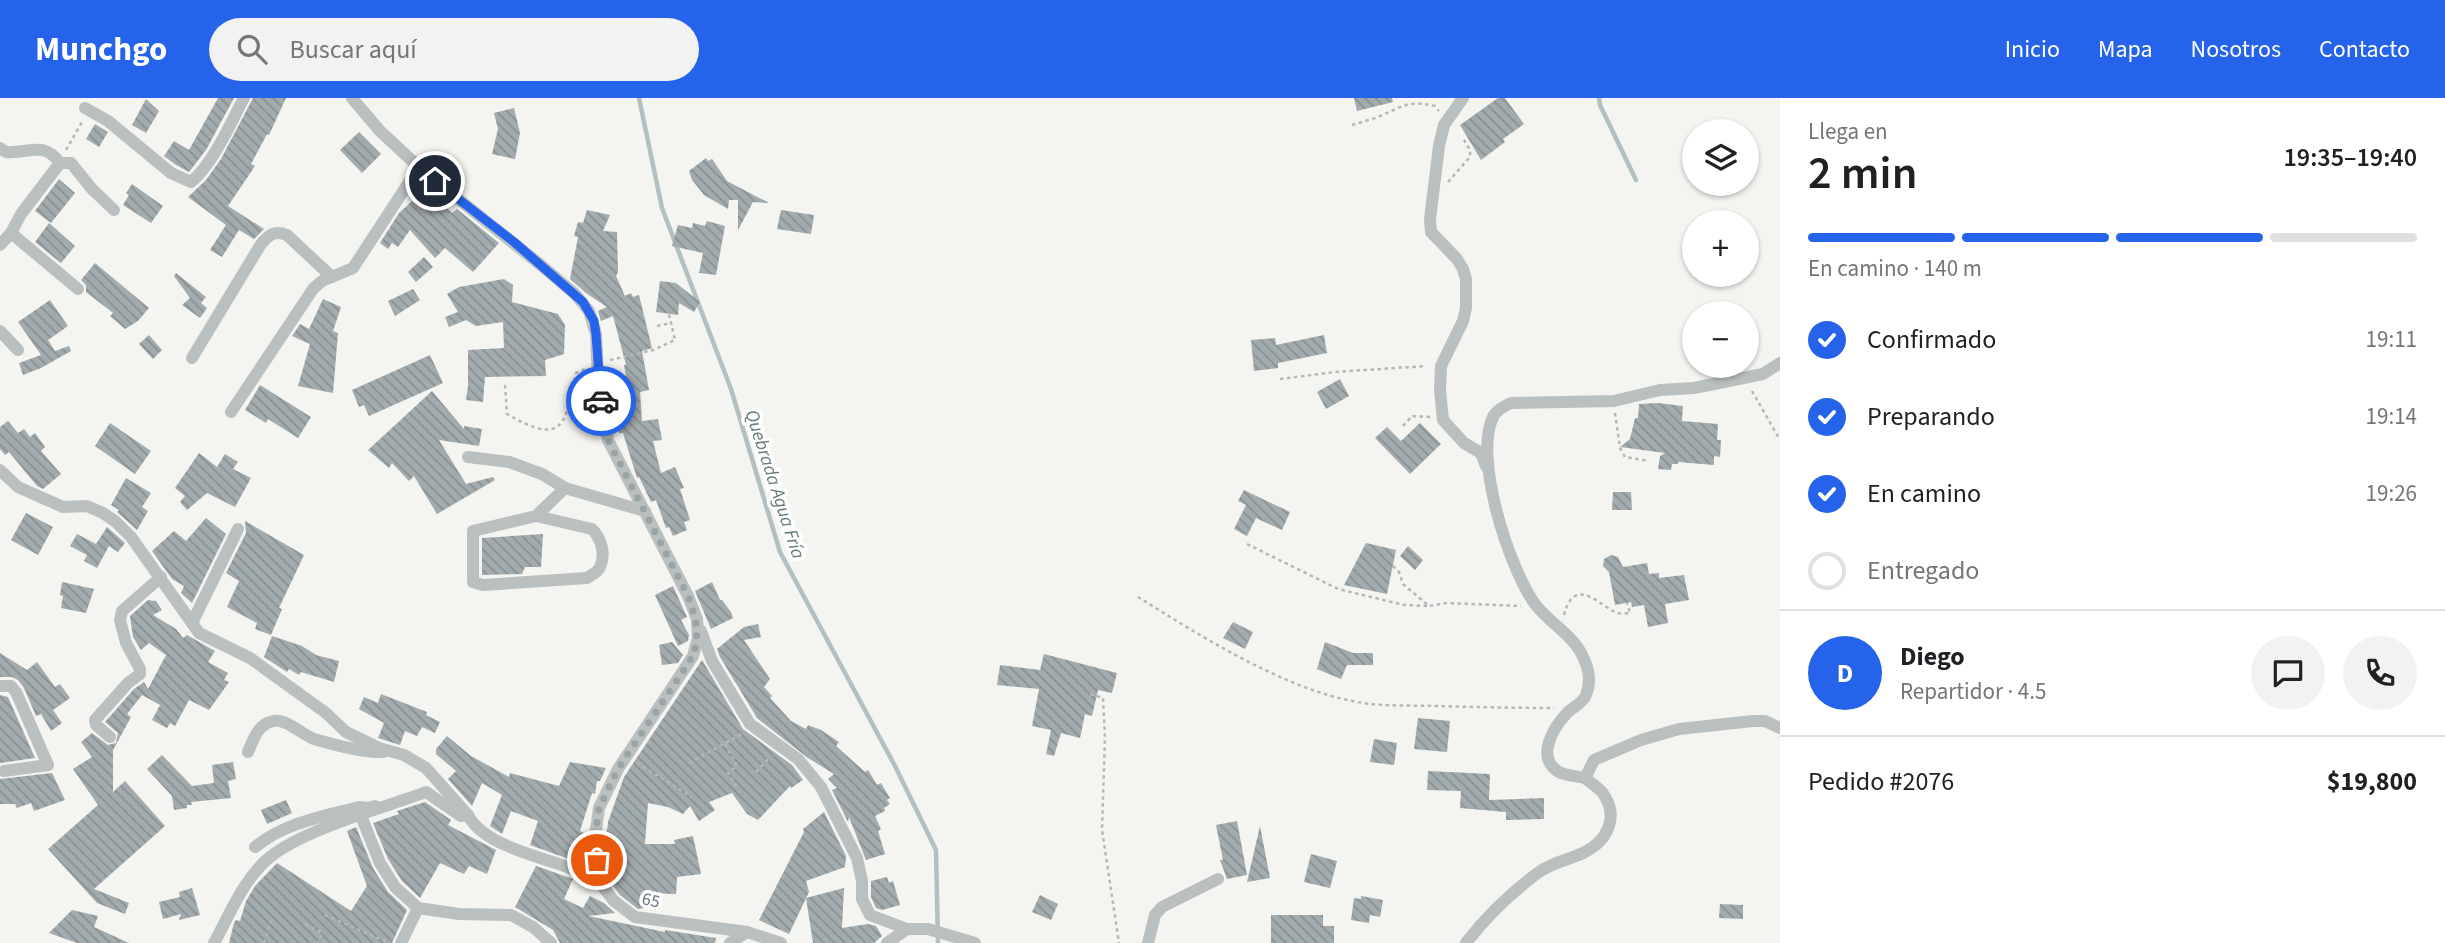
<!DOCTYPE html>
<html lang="es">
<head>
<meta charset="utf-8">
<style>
  :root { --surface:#fff; --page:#f2f2f2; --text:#202124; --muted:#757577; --line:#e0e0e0; --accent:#2563eb }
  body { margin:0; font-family:"Source Sans 3",sans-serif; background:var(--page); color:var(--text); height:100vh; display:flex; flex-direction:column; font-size:26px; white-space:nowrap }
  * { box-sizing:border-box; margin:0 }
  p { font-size:23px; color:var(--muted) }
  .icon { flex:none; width:38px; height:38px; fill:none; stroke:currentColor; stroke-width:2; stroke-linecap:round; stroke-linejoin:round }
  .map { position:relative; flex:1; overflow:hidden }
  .side { display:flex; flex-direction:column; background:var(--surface); width:665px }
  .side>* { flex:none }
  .fabs { position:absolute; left:1682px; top:21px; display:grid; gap:14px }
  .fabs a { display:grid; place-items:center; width:77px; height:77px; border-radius:50%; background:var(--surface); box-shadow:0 2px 5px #0004; font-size:35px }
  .pin { position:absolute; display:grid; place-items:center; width:60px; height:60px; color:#fff; margin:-30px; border:4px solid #fff; border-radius:50%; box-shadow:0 2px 7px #0007 }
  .courier { position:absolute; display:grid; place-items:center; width:70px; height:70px; margin:-35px; border:5px solid #2563eb; border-radius:50%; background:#fff; color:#222; box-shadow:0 2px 9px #0007 }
  .summary em { font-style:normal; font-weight:600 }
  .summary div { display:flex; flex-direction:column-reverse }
  .summary { display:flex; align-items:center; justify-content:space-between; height:119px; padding:0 28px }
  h1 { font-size:46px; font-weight:600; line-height:52px }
  .bar { display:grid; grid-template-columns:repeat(4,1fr); gap:10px 7px; align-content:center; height:84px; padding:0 28px }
  .bar i { height:9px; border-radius:5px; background:var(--line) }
  .bar .selected { background:var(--accent) }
  .bar p { grid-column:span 4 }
  .line { display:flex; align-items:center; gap:18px; padding:0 28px; border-top:2px solid var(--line) }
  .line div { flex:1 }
  .round { display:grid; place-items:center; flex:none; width:74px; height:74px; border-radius:37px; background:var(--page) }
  ol { padding:0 28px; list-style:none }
  li { display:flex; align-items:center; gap:21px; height:77px }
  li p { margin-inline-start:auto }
  li .icon { padding:7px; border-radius:50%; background:var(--accent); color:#fff; stroke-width:4 }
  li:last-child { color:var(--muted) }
  li i { width:38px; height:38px; border:4px solid var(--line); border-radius:50% }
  header { display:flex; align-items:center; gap:42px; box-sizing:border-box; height:98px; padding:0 35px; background:var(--accent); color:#fff }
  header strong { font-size:33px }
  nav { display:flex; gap:38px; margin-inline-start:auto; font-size:24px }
  .search { width:490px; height:63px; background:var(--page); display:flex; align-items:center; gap:18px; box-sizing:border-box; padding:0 24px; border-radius:38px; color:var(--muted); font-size:26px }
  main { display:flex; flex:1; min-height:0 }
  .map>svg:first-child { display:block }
</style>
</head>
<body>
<header>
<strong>Munchgo</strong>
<div class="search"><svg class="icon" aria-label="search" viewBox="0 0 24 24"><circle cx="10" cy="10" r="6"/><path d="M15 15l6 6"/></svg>Buscar aquí</div>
<nav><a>Inicio</a><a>Mapa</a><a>Nosotros</a><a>Contacto</a></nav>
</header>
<main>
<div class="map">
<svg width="1780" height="845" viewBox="0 0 1780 845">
  <defs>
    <pattern id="building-back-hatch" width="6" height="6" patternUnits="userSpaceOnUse" patternTransform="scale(1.75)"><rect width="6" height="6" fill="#a2abad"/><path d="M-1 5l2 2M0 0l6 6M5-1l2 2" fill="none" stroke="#889092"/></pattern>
  </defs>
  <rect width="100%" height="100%" fill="#f4f4f1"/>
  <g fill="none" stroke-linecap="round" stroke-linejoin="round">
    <g stroke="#b3c0c1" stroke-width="4.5">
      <polyline points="639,0 662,110 731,291 780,454 895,668 936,752 938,845"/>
      <polyline points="1599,0 1600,7 1636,82"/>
    </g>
  </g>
  <g fill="url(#building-back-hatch)">
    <polygon points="218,0 234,0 206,52 189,74 176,67 164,58 174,43 189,52"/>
    <polygon points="253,0 286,0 269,37 267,36 251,66 255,68 228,108 264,131 254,141 239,132 222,159 210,152 226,127 188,99 206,82 221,61"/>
    <polygon points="1354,0 1392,0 1393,4 1357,13"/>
    <polygon points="1498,0 1505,0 1524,26 1503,41 1505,44 1481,62 1460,27"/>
    <polygon points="146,1 159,13 146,35 132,27"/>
    <polygon points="514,10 520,35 515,61 492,56 498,31 494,15"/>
    <polygon points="95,26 108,34 99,49 86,41"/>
    <polygon points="359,34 381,56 362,75 340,52"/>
    <polygon points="706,60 708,63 712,61 727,83 769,105 753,104 738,132 738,102 729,102 728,111 704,97 692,82 689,73"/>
    <polygon points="59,81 75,95 51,125 35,113"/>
    <polygon points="132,86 163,108 151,125 123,107 129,97 126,95"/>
    <polygon points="418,86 426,91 452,115 457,111 499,145 473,174 445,150 435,160 410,132 398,149 392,145 388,151 380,145 399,115 413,102 409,100"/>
    <polygon points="587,112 610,117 603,133 617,134 618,174 616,178 625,198 631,195 633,199 639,197 652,250 642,253 649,292 640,294 642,323 658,321 662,342 653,343 661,375 675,369 684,390 680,391 690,422 684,424 687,432 673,438 669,429 666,430 656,402 651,404 639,379 637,380 623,335 619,335 613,295 615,295 614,290 628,290 624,267 626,267 613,218 601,223 598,213 607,209 586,195 570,181 578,139 574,138 578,124 583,125"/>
    <polygon points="781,112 814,117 811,136 777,131"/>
    <polygon points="707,123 725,128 716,177 699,175 703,155 672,148 678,127 692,130 693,125 705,128"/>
    <polygon points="49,125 75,148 61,165 35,144"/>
    <polygon points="424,159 433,169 416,184 408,174"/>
    <polygon points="95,165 149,210 138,223 125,231 110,218 113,215 86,194 86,187 81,182"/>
    <polygon points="176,175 206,199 201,205 207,210 200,220 182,207 190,200 174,178"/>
    <polygon points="504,181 513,187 512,204 558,216 565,227 564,256 545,262 546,278 485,279 483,304 466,302 468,288 468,252 504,250 503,224 476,228 466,222 449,229 445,219 458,214 447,196 459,189"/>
    <polygon points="660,183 676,185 700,204 694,214 679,205 678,217 656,214"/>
    <polygon points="413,191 420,202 395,218 388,203"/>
    <polygon points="323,201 341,209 333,233 338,235 333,295 298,288 310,246 292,238 300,226 309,231"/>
    <polygon points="50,202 68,228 48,242 55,253 69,248 71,253 41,270 23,277 19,265 41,257 18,224"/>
    <polygon points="149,237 162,252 153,261 139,246"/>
    <polygon points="1324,237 1327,255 1278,265 1278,270 1254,273 1251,242 1275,240 1276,247"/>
    <polygon points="430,257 443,285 369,318 364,307 359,309 352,292"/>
    <polygon points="1340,281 1349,298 1326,311 1317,294"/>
    <polygon points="260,287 311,319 298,340 268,321 266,325 245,312"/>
    <polygon points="432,293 464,331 464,328 482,331 479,348 439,342 466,386 493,379 495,382 437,416 414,378 409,383 392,365 389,370 368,352"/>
    <polygon points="1658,305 1683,308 1682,323 1718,326 1717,342 1721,342 1720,359 1714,358 1714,367 1678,364 1678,366 1672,366 1671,372 1658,371 1660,358 1665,355 1620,349 1630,341 1635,320 1638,320 1639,306"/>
    <polygon points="8,323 18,335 24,331 30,339 35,335 45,349 41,353 61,376 43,391 37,388 9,354 5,357 0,351 0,329"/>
    <polygon points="110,325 151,353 135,376 95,348"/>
    <polygon points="1420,325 1441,346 1410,376 1375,340 1387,329 1401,343"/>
    <polygon points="199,355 217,369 225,356 238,364 233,371 251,380 235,409 207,395 187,412 180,404 185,398 175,390"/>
    <polygon points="126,380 151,395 142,409 148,413 137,432 117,414 119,412 111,407"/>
    <polygon points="1244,392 1290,414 1282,432 1256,420 1247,438 1234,431 1246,407 1238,403"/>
    <polygon points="1613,394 1631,394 1632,412 1612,412"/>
    <polygon points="26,415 53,429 38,457 11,442"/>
    <polygon points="206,420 226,436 192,505 181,495 184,488 172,481 152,453 174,433 186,443"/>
    <polygon points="245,423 304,457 279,510 282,511 271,537 255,531 257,525 227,509 239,483 226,475 246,435"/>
    <polygon points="107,429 125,445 118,454 109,448 97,470 84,463 87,457 70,448 77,436 96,446"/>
    <polygon points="543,436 541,469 525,469 522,476 482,477 482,440"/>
    <polygon points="1366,445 1396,452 1387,496 1344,487"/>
    <polygon points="1408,448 1423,462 1415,472 1400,458"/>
    <polygon points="1611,457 1618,459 1623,469 1647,465 1649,476 1659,475 1659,480 1684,477 1689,502 1665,506 1668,525 1648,529 1644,507 1632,509 1631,504 1615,507 1609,474 1603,468 1604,461"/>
    <polygon points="62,484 94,491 86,515 61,510 63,498 60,497"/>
    <polygon points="712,484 720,502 722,502 731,514 733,520 711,531 695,493"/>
    <polygon points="673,488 687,519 681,522 689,537 688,543 678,548 655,497"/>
    <polygon points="148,502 156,503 162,512 153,517 176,531 183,540 187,537 215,553 208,564 228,575 224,582 229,584 209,612 189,602 175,628 170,625 167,630 152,622 160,607 142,597 127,616 131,619 113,652 113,694 125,683 165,728 94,791 129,805 125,816 97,805 48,751 98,707 73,671 92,659 81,644 92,635 108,647 116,645 118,635 105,624 134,591 144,584 148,591 166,557 149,545 141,552 133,539 130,518"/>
    <polygon points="1233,524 1253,534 1245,551 1223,540"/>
    <polygon points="758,526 761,539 744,542 770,581 764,589 772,598 770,600 791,623 806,631 808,627 821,632 839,644 836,648 865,674 868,672 877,687 881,685 890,700 887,702 890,706 884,710 885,713 875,718 881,731 878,733 885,756 866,762 849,719 848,724 832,692 837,690 828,681 834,676 808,660 757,620 720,559 717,551 744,529"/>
    <polygon points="272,538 302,548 316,557 339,563 334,584 301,574 299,577 289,571 287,574 264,559"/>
    <polygon points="672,544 683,557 678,565 662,567 659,547"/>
    <polygon points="1325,544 1353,555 1373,555 1373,567 1347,567 1341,581 1317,571"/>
    <polygon points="0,555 27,572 37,564 55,589 60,586 70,600 53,612 62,625 51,633 41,616 36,618 24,590 18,582 12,579 0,579"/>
    <polygon points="1044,556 1117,575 1112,595 1098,592 1092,618 1085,616 1080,640 1061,635 1054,658 1046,656 1051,632 1032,628 1039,591 997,587 1000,567 1040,572"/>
    <polygon points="702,562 743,631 792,667 803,682 791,690 790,688 758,722 747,716 732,695 709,704 715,712 699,723 690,708 683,716 668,709 648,705 645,746 675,746 674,742 693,738 701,776 677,779 676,796 648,795 650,809 638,811 620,797 610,784 605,751 608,724 624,679"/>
    <polygon points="381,596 427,614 426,617 440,624 435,635 422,629 417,638 405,633 400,647 378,640 384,625 359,611 364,599 378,605"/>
    <polygon points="0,597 8,599 35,660 0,665"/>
    <polygon points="1418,620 1450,623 1447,654 1414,651"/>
    <polygon points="447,638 471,658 509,679 510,675 559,688 570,664 606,670 600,683 597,683 595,696 592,695 580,733 586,736 580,765 530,747 538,723 511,713 502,736 490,728 502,697 482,685 472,708 448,681 456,673 436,656 436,651"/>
    <polygon points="1374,641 1397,645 1394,667 1370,664"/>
    <polygon points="162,657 192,688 214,685 212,667 233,664 236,681 228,683 231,700 191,704 192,707 187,707 187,710 174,712 172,698 147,671"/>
    <polygon points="1428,673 1490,676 1489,702 1544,700 1544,721 1506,722 1506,714 1460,710 1461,693 1427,692"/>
    <polygon points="52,675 65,702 34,713 31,705 17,710 15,706 0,706 0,681"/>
    <polygon points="286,702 292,715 267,726 261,712"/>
    <polygon points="425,704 451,722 448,727 496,752 487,776 469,768 464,776 440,765 420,800 402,783 388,761 373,725 399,716 397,713"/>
    <polygon points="824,714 846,758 845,769 806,783 809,794 789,836 759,822 804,734 803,731"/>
    <polygon points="1237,723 1247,777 1227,781 1220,762 1223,762 1216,727"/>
    <polygon points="1260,728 1270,780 1247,784"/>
    <polygon points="356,729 373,770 388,794 407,812 392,845 229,845 234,825 236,822 240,823 246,803 255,788 277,765 351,813 367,788 347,733"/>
    <polygon points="1311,756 1337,763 1330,790 1304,784"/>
    <polygon points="536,768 573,781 564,801 583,810 590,798 604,805 615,815 588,818 665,834 665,832 716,840 715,845 560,845 553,832 515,809"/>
    <polygon points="887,779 889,785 893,783 900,807 882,812 876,810 871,799 871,783"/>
    <polygon points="192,790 200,817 179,822 181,816 163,821 159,804 180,799 179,794"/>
    <polygon points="844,790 842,830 868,826 876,828 882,838 874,845 813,845 806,800"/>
    <polygon points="1040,797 1058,806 1051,822 1032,814"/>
    <polygon points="1361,798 1383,802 1380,819 1370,817 1369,825 1351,822 1354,800 1361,801"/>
    <polygon points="1720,806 1743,807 1743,821 1719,820"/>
    <polygon points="72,812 98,818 94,829 129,845 77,845 49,835"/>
    <polygon points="1271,817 1323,817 1323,828 1334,828 1334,845 1271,845"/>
  </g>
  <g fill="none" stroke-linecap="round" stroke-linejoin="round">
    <g stroke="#b4b8b9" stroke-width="2.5" stroke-dasharray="3.5 3.5" stroke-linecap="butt">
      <path d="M1352 27C1361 24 1371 22 1380 18 1404 8 1407 2 1435 8L1439 13"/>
      <polyline points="66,52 82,24"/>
      <polyline points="1448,84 1470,59 1470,52 1464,42"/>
      <polyline points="657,228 671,225"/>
      <polyline points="610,262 653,252 675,242 669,216"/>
      <polyline points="1280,281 1335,274 1426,268"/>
      <path d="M505 287 507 316C564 349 565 327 576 275L585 271"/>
      <polyline points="1752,293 1780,342"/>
      <polyline points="1615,315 1620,350 1625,359 1649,363"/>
      <polyline points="1403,328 1412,318 1430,319"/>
      <polyline points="1247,446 1338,491 1404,507 1429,508"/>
      <polyline points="1393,468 1399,474 1403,486 1429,508 1447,505 1521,508"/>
      <path d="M1138 499C1199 537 1281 589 1352 603 1380 609 1409 607 1437 608 1476 609 1515 610 1554 610"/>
      <path d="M1564 517C1575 475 1601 510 1618 515 1620 516 1628 515 1630 515L1627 505"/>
      <polyline points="1090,596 1103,600 1105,639 1102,732 1119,845"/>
      <polyline points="725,646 737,668 728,675 737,689"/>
      <polyline points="637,665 692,699"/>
      <polyline points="689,665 742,636"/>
      <polyline points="756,674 770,659"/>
      <polyline points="325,817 389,845"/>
      <polyline points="305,826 322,835 318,845"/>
      <polyline points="264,845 271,823"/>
    </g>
    <g stroke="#babfc0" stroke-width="12">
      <polyline points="352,0 380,33 422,72 542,168 575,196 589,213 596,236 598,282 608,342 688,498 697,521 698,540 693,558 618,671 599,710 595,739 600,785 614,803 635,819 747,834 781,845"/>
      <polyline points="1463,0 1444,27 1439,48 1430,121 1431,134 1457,161 1463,171 1466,181 1466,210 1463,223 1441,268 1440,292 1443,322 1464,345 1481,355 1486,368"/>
      <path d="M85 10 108 23 171 75 191 84C213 66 230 26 244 0"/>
      <path d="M0 50 6 54C29 56 43 42 60 65H71L92 91 114 112"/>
      <polyline points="11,135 78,191"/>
      <polyline points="0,147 11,135 21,116 60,65"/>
      <polyline points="0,233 18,252"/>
      <path d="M192 260 261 146C269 137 274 132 287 137L332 179"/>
      <polyline points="231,314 313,191 322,183 353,170 419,69"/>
      <polyline points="468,359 509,364 542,376 565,390 645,413"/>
      <polyline points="0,372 18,389 63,409 87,408 103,415 116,424 131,439 199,535 250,560 326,615 346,634 379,650 404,657 426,670 468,717"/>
      <path d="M536 418 592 431C601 440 606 456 600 469 598 474 592 477 587 480L483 487 473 484V433L536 418 565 390"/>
      <polyline points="192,525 238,431"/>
      <polyline points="701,533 712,563 750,626 798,661 821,689 857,760 862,783 862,801 870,817 907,831 928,831 975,845"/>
      <polyline points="0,588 11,588 16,594 48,667 4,673"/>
      <polyline points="110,639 96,627 95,622 128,585 140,576 140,571 126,545 120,522 122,513 161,479"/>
      <path d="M248 654C253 643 257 628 270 624 285 618 300 636 314 641 331 646 366 655 383 654"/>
      <path d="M1585 680C1577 678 1566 678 1559 674 1535 660 1553 630 1567 615 1573 609 1583 605 1586 597 1591 585 1589 572 1584 561 1574 537 1550 526 1535 506 1509 470 1472 357 1494 317 1498 311 1505 308 1511 305L1614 303 1660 292 1694 290 1763 276 1780 265"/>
      <polyline points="361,718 380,765 395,789 418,810 459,816 511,817 533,829 551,845"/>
      <path d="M255 749C286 724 322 719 359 709L368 710 375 708"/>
      <path d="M214 845C230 816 244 780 270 759 305 731 383 710 426 694L461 718 468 717C484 749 545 759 575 772 584 776 592 781 600 785"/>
      <polyline points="401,845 418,810"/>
      <polyline points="730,845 747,834"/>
      <polyline points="887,845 907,831"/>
      <polyline points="1148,845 1155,817 1162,809 1218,781"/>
      <path d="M1466 845C1486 819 1512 794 1539 774 1553 764 1568 762 1583 755 1608 743 1620 718 1602 694 1597 689 1590 684 1585 680L1594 662 1641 642 1679 631 1753 623H1765L1780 630"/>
    </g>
  </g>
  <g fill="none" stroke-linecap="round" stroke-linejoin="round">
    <path stroke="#98a4a6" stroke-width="7" stroke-dasharray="0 12.6" d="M597 762 595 739 599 710 618 671 693 558C700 535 696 520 688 498L614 354 608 342 601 303"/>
    <polyline stroke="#2563eb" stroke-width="9" points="435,83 514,144 583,204 594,223 596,236 601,303"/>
  </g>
  <g text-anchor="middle" stroke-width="7" stroke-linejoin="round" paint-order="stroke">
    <g font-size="18" fill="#67797e" stroke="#fff">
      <text transform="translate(651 802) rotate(13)" y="6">65</text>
    </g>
    <g font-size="19" font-style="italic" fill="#637a7b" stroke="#fff">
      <text transform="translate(776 386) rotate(72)" y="7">Quebrada Agua Fría</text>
    </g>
  </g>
</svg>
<div class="fabs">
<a><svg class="icon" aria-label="layers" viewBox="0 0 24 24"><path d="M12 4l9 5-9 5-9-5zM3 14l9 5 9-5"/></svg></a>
<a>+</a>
<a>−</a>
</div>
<div class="pin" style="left:597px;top:762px;background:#ea580c"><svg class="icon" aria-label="bag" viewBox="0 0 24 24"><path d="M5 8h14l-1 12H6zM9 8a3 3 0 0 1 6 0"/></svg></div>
<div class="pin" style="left:435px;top:83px;background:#1f2937"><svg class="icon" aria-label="home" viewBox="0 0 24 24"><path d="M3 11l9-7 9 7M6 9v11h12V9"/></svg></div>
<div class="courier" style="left:601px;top:303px"><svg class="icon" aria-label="car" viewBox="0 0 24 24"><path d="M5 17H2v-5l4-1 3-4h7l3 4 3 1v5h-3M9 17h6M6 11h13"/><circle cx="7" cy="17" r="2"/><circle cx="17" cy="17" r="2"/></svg></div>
</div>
<section class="side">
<div class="summary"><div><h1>2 min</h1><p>Llega en</p></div><em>19:35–19:40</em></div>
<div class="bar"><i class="selected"></i><i class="selected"></i><i class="selected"></i><i></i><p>En camino · 140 m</p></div>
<ol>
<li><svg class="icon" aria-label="check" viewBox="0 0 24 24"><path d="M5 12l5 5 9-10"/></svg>Confirmado<p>19:11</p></li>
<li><svg class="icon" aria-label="check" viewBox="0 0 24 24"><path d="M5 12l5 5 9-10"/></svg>Preparando<p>19:14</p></li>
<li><svg class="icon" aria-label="check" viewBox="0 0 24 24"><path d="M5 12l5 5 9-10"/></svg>En camino<p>19:26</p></li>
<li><i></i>Entregado</li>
</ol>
<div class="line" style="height:126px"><b class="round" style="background:var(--accent);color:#fff">D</b><div><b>Diego</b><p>Repartidor · 4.5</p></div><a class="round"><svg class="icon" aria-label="chat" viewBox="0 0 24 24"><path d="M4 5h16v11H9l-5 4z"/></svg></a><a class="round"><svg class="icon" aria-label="phone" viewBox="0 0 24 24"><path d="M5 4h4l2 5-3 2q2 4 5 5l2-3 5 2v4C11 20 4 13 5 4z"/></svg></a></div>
<div class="line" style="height:91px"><div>Pedido #2076</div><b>$19,800</b></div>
</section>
</main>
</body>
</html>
